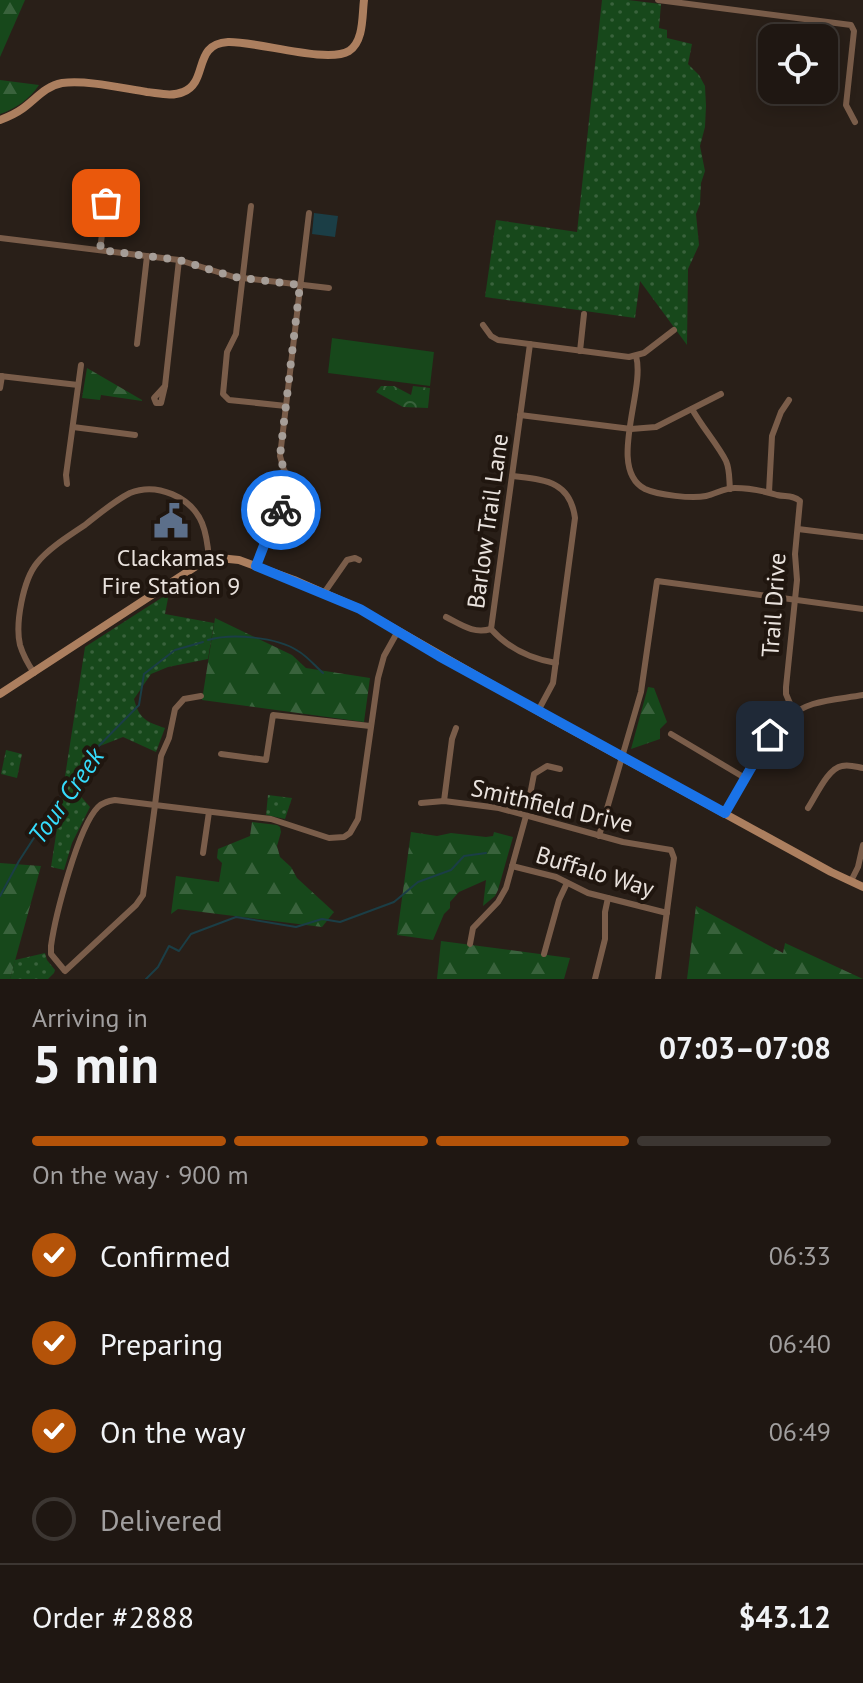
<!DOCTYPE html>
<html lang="en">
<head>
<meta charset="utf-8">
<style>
  :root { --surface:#1f1712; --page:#27201b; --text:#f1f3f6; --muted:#a19f9f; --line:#3c3632; --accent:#b45309 }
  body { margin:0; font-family:"PT Sans",sans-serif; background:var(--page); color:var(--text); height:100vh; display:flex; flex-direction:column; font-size:30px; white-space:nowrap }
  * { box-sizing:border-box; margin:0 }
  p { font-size:26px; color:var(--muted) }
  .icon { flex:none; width:44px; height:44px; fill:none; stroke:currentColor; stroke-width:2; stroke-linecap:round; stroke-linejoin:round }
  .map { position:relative; height:979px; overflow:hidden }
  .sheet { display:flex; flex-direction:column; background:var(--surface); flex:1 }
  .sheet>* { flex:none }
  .tools { position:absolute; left:758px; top:24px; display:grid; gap:16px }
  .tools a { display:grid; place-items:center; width:80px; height:80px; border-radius:16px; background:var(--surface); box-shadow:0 4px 20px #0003,0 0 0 2px var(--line); font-size:40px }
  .pin { position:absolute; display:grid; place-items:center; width:68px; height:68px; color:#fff; margin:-34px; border-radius:16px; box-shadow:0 4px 12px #0006 }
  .courier { position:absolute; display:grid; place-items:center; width:80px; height:80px; margin:-40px; border:6px solid #1a73e8; border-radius:50%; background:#fff; color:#222; box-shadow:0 2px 10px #0007 }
  .summary em { font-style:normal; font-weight:600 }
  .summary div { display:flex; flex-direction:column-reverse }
  .summary { display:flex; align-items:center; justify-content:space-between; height:136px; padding:0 32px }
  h1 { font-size:52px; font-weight:600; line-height:60px }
  .bar { display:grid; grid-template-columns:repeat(4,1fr); gap:12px 8px; align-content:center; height:96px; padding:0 32px }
  .bar i { height:10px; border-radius:6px; background:var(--line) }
  .bar .current { background:var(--accent) }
  .bar p { grid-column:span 4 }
  .line { display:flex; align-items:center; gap:20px; padding:0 32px; border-top:2px solid var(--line) }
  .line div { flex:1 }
  ol { padding:0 32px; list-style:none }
  li { display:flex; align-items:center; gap:24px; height:88px }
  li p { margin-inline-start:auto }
  li .icon { padding:8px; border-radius:50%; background:var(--accent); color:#fff; stroke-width:4 }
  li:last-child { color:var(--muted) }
  li i { width:44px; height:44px; border:4px solid var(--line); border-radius:50% }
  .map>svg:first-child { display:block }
</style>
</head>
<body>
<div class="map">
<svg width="863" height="979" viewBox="0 0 863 979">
  <defs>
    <pattern id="grass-dots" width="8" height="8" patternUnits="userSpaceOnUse" patternTransform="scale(2)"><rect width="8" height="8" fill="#17481b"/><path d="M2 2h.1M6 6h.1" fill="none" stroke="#39623c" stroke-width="1.8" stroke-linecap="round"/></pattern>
    <pattern id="forest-firs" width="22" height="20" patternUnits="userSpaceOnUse" patternTransform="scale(2)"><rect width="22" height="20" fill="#17481b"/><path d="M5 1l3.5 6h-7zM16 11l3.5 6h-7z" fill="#39623c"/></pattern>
    <pattern id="park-crowns" width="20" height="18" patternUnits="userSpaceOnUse" patternTransform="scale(2)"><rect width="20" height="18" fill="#17481b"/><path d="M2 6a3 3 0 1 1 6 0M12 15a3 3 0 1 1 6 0" fill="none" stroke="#39623c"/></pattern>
  </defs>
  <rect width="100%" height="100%" fill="#291f18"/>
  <g fill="url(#grass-dots)">
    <polygon points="602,0 628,0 661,4 659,28 667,30 667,38 692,44 688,64 699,75 705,86 706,106 705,127 700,146 705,171 701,183 700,204 696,214 699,245 688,269 687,345 640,281 635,318 485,297 496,220 577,232"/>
    <path d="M169 593 165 614 214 623 208 659 168 667 151 674 134 699C139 719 147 722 165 728L156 752 123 737 95 748 91 767 77 792 90 807 72 843 64 870 51 867 85 647Z"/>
    <polygon points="6,750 22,754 17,778 1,774"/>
    <polygon points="268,795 292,798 285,819 266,815"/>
    <polygon points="45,953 47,960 55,970 54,973 48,979 10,979 15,960"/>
  </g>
  <g fill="url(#forest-firs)">
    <polygon points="0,0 25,0 0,57"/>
    <path d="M0 80 39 85C30 99 15 109 0 114Z"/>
    <polygon points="87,368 142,400 142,401 101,395 100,400 82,398"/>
    <polygon points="215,618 292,655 306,668 370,678 364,722 202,700"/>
    <polygon points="648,687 654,688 667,722 660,729 660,739 631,749"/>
    <polygon points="252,822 277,825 280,827 281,832 277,846 280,857 291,867 297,878 334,912 322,927 178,909 171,914 176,876 219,882 222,863 217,858 218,849 250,836"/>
    <polygon points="411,832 437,836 451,833 486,837 493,836 494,832 513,837 498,890 495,896 483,906 486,880 459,892 450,902 450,908 444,914 433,940 397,935"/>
    <polygon points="0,863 41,866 10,979 0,979"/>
    <polygon points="696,906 783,953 785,943 863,979 687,979"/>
    <polygon points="441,941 570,958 564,979 437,979"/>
  </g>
  <polygon fill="url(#park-crowns)" points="381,386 394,386 411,395 413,386 430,388 428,408 403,407 376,392"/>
  <polygon fill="#17481b" points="332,338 434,352 430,386 328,373"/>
  <polygon fill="#1b3e46" points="314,213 338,216 335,237 312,234"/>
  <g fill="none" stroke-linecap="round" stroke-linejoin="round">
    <g stroke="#1b3e46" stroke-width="2">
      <path d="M208 640C232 633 277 637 298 651 307 656 315 666 323 673"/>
      <polyline points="0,896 19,861 83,762 139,705 144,674 175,650 203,642"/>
      <polyline points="146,979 158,967 169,946 179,951 191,934 236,917 296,927 322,919 340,922 394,902 418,882 451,870 464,856 486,853"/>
    </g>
    <g stroke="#7a5d4a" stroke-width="6">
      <polyline points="658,0 851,25 854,31 846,105 855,122"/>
      <polyline points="251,206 236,334 227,352 223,394 229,400 286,406"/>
      <polyline points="0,238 179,260 234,277 329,288"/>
      <polyline points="100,250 106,203"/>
      <polyline points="483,325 491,336 498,340 629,357 644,353 674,330"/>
      <polyline points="137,344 147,256"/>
      <path d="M530 344 491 629C508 648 531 659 556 663"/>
      <polyline points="580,351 584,314"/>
      <path d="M636 356C646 390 606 469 645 489 658 495 692 499 706 496 716 494 724 488 735 488 749 488 764 491 777 495 786 497 793 495 800 501L795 554 797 580 786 687V694L794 713"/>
      <polyline points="0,376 78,385"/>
      <polyline points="165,386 154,398 156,403 161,403 165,386 179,260"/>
      <polyline points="0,388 2,376"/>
      <path d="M692 409C702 427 718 445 726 461 730 470 729 480 730 489"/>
      <polyline points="520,415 631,429 656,427 721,394"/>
      <polyline points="73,427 135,435"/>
      <path d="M512 476C544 480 570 480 575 518L553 683 538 711"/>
      <polyline points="67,484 66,475 81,365"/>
      <polyline points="769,492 772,436 781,412 789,400"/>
      <polyline points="798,529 863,537"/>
      <polyline points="256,566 275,517 280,511 303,494 284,470 280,456 309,213"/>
      <polyline points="324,593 347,560 355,558 359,560"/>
      <path d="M446 617C462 625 473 634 491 629"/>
      <path d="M34 673C28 664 23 655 20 645 15 624 23 580 37 563 49 548 69 536 85 525 99 514 114 501 130 493 157 482 191 497 202 523 207 535 208 547 209 559"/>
      <polyline points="201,696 184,699 175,709 169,738 161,756 155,805 271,819 329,838 344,837 350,833 358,819 378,678 384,656 398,631"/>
      <polyline points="671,734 745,778"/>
      <polyline points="221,754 266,760 273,715 370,726"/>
      <path d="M115 800 155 805 143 895 136 905 65 971 51 954V946C55 917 78 827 98 807 103 802 109 801 115 800Z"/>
      <polyline points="444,801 452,739 456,728"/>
      <polyline points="421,803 444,801 499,808 623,842 671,850 674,858 658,979"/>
      <path d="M808 808C816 796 828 768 842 766 849 764 857 767 863 768"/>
      <path d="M725 813C747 774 767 719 813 704 829 699 847 698 863 695"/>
      <polyline points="599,836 641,692 657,581 863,609"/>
      <polyline points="203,853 209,812"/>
      <polyline points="512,866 556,877 588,893 667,913"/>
      <polyline points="851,881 858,867 863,845"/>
      <polyline points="470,944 473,928 498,902 506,888 526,816 534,774 547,766 560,769"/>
      <polyline points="544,954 559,900 567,883"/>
      <polyline points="595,979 605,939 605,912 608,898"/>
    </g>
    <g stroke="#ac7f5f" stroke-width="8">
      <path d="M0 120C8 117 15 114 22 109 35 100 45 86 62 83 88 80 121 88 147 92 158 93 172 97 183 92 209 82 192 44 228 42 257 41 327 64 349 51 364 41 362 16 364 0"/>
      <polyline points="0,694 201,563 219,558 239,560 294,580 360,609 545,715 831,872 863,887"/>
    </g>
  </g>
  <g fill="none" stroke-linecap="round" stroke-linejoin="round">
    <polyline stroke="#a69e98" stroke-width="8" stroke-dasharray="0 14.4" points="106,203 100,250 179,260 234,277 300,285 280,456 284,470 303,494 281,510"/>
    <polyline stroke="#1a73e8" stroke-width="10" points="281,510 275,517 256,566 360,609 439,656 725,813 770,735"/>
  </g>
  <defs>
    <g id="civic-bare" transform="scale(2.76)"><path d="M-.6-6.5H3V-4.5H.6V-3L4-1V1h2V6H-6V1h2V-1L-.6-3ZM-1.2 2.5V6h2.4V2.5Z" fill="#5c6f8a" stroke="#20160f" stroke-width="2.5" paint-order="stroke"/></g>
  </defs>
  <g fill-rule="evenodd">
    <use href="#civic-bare" x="171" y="521"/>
  </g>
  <g text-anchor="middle" stroke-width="8" stroke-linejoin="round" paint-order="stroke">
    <g font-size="24" fill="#e9e2dd" stroke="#20160f">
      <text transform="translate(488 521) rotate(-82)" y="8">Barlow Trail Lane</text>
      <text transform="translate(774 605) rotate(-86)" y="8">Trail Drive</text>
      <text transform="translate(552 806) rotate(13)" y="8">Smithfield Drive</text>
      <text transform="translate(595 872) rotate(17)" y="8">Buffalo Way</text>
    </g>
    <g font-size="24" fill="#e9e2dd" stroke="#20160f">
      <text x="171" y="566">Clackamas<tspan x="171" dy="28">Fire Station 9</tspan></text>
    </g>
    <g font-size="26" font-style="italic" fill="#35dcfd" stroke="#20160f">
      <text transform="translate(66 796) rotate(-55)" y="9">Tour Creek</text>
    </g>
  </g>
</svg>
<div class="tools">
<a><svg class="icon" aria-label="locate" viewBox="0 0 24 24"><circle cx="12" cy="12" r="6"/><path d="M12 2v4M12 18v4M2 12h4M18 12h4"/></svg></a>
</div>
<div class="pin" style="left:106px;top:203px;background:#ea580c"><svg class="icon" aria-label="bag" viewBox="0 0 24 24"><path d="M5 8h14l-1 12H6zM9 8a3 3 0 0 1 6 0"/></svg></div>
<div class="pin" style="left:770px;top:735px;background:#1f2937"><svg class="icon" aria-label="home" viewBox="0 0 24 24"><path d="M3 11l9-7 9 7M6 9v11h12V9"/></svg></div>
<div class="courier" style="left:281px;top:510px"><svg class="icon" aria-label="bike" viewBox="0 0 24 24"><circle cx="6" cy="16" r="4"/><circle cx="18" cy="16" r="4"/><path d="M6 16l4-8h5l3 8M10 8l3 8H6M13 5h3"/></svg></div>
</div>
<section class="sheet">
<div class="summary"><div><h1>5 min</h1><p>Arriving in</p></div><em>07:03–07:08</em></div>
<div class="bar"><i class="current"></i><i class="current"></i><i class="current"></i><i></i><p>On the way · 900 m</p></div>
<ol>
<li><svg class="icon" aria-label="check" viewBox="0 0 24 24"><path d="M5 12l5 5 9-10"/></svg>Confirmed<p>06:33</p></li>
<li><svg class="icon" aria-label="check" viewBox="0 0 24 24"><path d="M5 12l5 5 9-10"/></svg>Preparing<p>06:40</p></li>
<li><svg class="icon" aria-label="check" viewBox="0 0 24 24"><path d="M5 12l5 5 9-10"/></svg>On the way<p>06:49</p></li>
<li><i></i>Delivered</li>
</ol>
<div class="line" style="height:104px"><div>Order #2888</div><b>$43.12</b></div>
</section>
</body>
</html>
